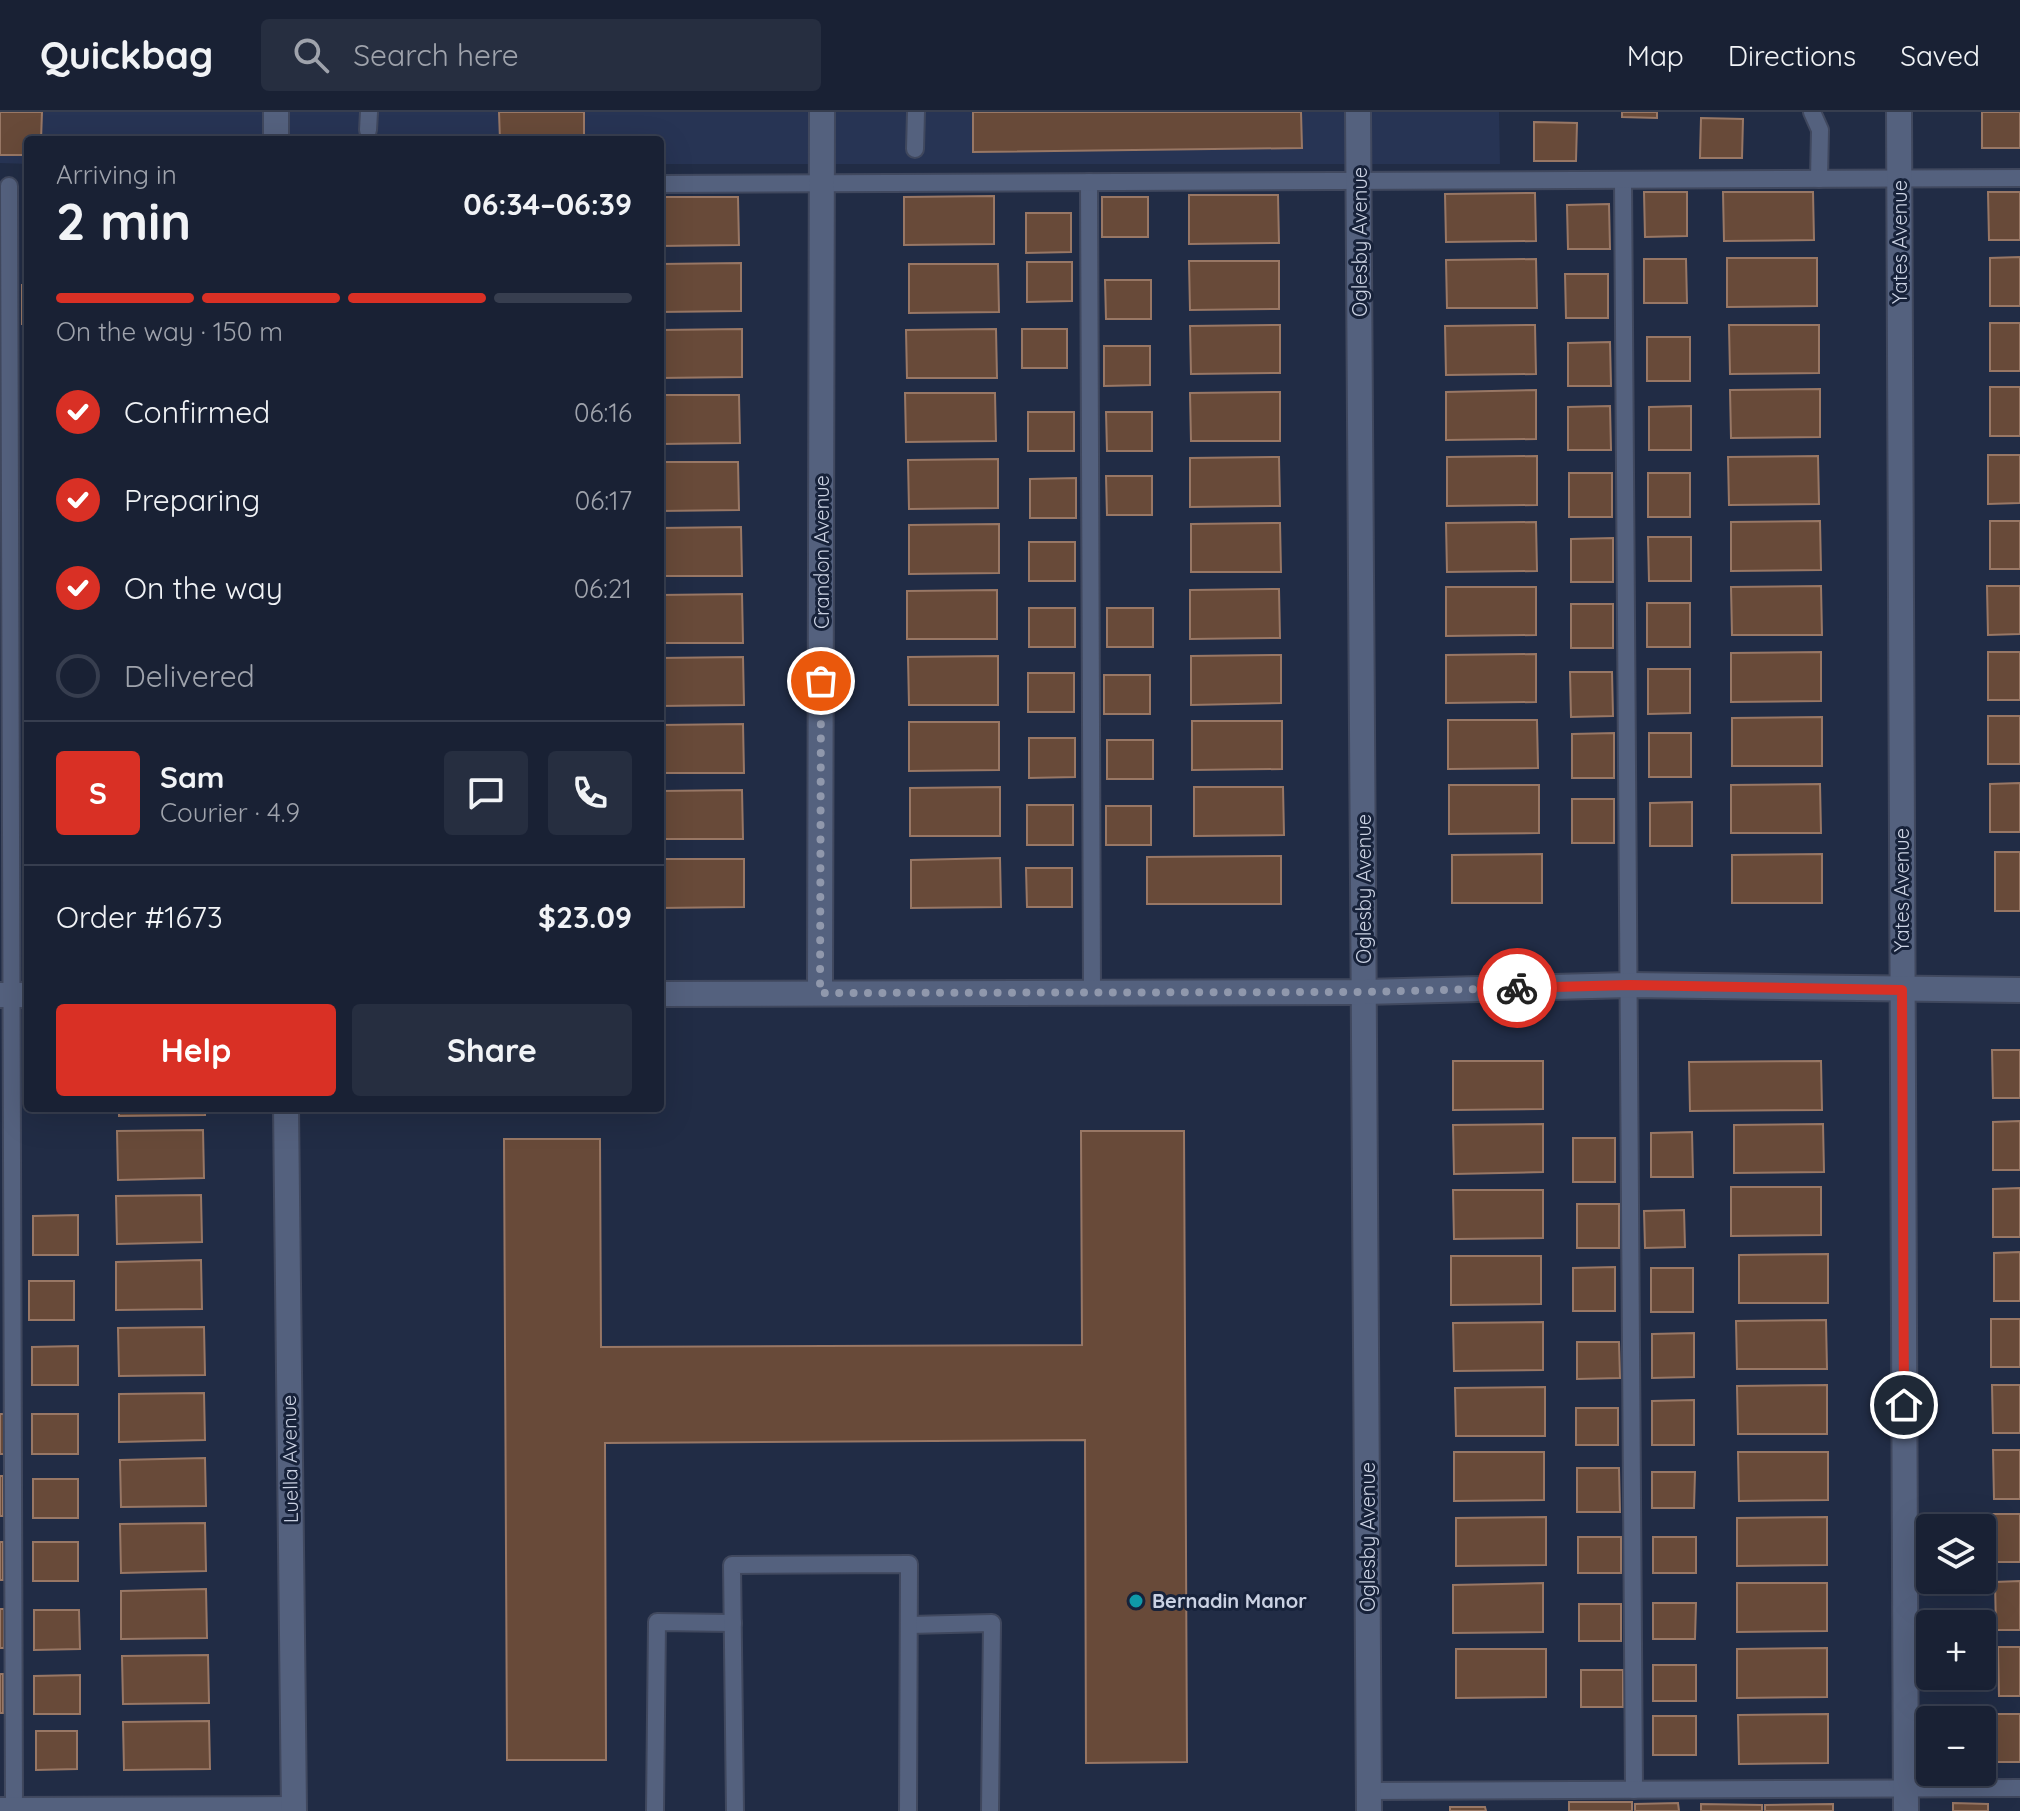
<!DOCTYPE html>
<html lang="en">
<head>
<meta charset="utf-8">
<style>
  :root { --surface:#192134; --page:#262e40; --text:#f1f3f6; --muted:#9fa3ac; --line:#373e4f; --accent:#d93025 }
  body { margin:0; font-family:Quicksand,sans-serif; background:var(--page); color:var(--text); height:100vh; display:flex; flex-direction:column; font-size:30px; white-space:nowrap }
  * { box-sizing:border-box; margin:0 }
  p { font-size:26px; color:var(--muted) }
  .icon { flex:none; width:44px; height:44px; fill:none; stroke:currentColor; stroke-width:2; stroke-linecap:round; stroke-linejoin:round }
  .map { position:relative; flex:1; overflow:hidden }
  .drawer { position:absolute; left:24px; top:24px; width:640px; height:976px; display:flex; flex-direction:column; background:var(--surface); border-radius:8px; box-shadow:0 8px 32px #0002,0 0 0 2px var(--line) }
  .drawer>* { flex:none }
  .buttons { position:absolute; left:1916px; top:1402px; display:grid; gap:16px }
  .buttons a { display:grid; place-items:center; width:80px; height:80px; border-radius:8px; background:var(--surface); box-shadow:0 8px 32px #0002,0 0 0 2px var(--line); font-size:40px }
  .pin { position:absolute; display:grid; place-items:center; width:68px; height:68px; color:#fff; margin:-34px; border:4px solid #fff; border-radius:50%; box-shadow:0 2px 8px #0007 }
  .courier { position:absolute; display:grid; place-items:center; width:80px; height:80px; margin:-40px; border:6px solid #d93025; border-radius:50%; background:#fff; color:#222; box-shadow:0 2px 10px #0007 }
  .overview em { font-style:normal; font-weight:800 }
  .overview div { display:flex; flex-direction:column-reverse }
  .overview { display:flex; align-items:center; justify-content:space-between; height:136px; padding:0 32px }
  h1 { font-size:52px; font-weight:800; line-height:60px }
  .bar { display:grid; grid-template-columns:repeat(4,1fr); gap:12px 8px; align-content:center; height:96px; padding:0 32px }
  .bar i { height:10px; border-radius:6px; background:var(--line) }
  .bar .selected { background:var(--accent) }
  .bar p { grid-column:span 4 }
  .line { display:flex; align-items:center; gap:20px; padding:0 32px; border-top:2px solid var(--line) }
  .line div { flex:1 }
  .round { display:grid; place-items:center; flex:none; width:84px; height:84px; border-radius:8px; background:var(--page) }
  ol { padding:0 32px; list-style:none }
  li { display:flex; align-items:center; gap:24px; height:88px }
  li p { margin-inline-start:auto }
  li .icon { padding:8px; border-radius:50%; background:var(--accent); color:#fff; stroke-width:4 }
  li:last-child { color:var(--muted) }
  li i { width:44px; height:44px; border:4px solid var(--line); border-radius:50% }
  .primary-button { display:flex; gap:16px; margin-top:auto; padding:16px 32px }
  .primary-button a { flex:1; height:92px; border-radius:8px; background:var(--accent); color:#fff; font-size:32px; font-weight:800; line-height:92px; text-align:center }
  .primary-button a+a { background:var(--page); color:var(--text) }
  header { display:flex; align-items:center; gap:48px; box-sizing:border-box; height:112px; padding:0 40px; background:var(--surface); border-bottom:2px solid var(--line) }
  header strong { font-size:38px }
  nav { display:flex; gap:44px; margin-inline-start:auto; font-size:28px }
  .search { width:560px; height:72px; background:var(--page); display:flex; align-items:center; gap:20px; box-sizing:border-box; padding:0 28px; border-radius:8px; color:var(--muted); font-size:30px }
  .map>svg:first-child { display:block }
</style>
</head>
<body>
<header>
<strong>Quickbag</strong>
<div class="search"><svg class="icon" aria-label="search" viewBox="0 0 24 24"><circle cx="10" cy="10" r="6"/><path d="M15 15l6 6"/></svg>Search here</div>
<nav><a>Map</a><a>Directions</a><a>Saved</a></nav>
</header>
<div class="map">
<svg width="2020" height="1699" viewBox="0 0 2020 1699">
  <rect width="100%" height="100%" fill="#212c45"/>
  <polygon fill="#273454" points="0,0 1499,0 1500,52 660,52 660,28 28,28 28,52 0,51"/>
  <g fill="#684a39" stroke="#987765" stroke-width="2">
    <polygon points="0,0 42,0 41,28 28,28 28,43 0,43"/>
    <polygon points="499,0 584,0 584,28 500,28"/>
    <polygon points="973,0 1301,0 1302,36 973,40"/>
    <polygon points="1622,0 1657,0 1657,6 1622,5"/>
    <rect x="1982" y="0" width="38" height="36"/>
    <polygon points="1701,6 1743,7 1742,46 1700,46"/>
    <polygon points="1534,10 1577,11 1576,49 1534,49"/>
    <polygon points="1644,80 1687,80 1687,124 1645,125"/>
    <polygon points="1723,80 1813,80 1814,128 1724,129"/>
    <polygon points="1988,80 2020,80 2020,128 1989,128"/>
    <polygon points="1535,81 1536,129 1446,130 1445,82"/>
    <polygon points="1189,83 1278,83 1279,131 1189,132"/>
    <polygon points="994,84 994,132 904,133 904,85"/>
    <polygon points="660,85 738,85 739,133 660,134"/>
    <rect x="1102" y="85" width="46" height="40"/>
    <polygon points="1609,92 1610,137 1568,137 1567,93"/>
    <polygon points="23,95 28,95 28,134 24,134"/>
    <polygon points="1026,101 1071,101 1071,140 1026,141"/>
    <polygon points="2020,145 2020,194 1990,194 1990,146"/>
    <polygon points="1727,146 1817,146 1817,194 1727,195"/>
    <polygon points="1536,147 1537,196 1447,196 1446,148"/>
    <polygon points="1644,147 1686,147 1687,191 1644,191"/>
    <polygon points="1189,149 1279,149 1279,197 1190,198"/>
    <polygon points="1027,150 1072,150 1072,189 1027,190"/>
    <polygon points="741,151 741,199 660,200 660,152"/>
    <polygon points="909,152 998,152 999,200 909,201"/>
    <polygon points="1565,162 1608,162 1608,206 1566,206"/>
    <polygon points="1105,168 1151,168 1151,207 1106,207"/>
    <rect x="22" y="173" width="6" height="39"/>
    <rect x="1990" y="211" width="30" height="48"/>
    <polygon points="1280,213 1280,261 1191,262 1190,214"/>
    <polygon points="1535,213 1536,262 1446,263 1445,214"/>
    <polygon points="1729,213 1819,213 1819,261 1730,262"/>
    <polygon points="742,217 742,265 660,266 660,218"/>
    <polygon points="996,217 997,266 907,266 906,218"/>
    <rect x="1022" y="217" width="45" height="39"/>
    <rect x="1647" y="225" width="43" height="44"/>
    <polygon points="1610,230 1611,274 1568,274 1568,231"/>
    <polygon points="1104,234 1150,234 1150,273 1104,274"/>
    <polygon points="23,241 28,241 28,280 24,280"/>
    <rect x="1990" y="275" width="30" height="49"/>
    <polygon points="1820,277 1820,325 1731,326 1730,278"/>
    <polygon points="1536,278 1536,327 1446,328 1446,280"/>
    <polygon points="1280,280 1280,329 1191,329 1190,281"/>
    <polygon points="905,281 995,281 996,329 906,330"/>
    <polygon points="660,283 739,283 740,331 660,332"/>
    <polygon points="1610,294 1611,338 1568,338 1568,295"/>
    <polygon points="1691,294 1691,338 1649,338 1649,295"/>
    <rect x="1028" y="300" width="46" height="39"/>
    <polygon points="1106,300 1152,300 1152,339 1107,339"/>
    <rect x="25" y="305" width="3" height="39"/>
    <polygon points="1988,343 2020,343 2020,391 1988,392"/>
    <polygon points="1537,344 1537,393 1447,394 1447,345"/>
    <polygon points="1818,344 1819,392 1729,393 1728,345"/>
    <polygon points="1279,345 1280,394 1190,395 1190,346"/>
    <polygon points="998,347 998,396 909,397 908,348"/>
    <polygon points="660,350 738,350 739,398 660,399"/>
    <rect x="1569" y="361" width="43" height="44"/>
    <rect x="1648" y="361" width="42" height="44"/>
    <polygon points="1106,364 1152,364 1152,403 1107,403"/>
    <polygon points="1076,366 1076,406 1030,406 1030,367"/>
    <rect x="25" y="370" width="3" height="39"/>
    <polygon points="1820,409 1821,458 1731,459 1731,410"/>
    <rect x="1990" y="409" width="30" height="48"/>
    <polygon points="1536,410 1537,459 1447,460 1446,411"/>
    <polygon points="1280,411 1281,460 1191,460 1191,412"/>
    <polygon points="999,412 999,461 909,462 909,413"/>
    <polygon points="741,415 742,464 660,464 660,416"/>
    <polygon points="1648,425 1691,425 1691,469 1649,469"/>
    <polygon points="1613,426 1613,470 1571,470 1571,427"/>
    <rect x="1029" y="430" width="46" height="39"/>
    <polygon points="1821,474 1822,523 1732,523 1731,475"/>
    <polygon points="1987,474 2020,474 2020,522 1988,523"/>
    <polygon points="1446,475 1536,475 1536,523 1446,524"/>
    <polygon points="1279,477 1280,526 1190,527 1190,478"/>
    <polygon points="997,478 997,527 907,527 907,479"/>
    <polygon points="742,482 743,531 660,531 660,483"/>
    <rect x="1647" y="491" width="43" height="44"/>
    <rect x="1571" y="492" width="42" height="44"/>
    <rect x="1029" y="496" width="46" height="39"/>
    <rect x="1107" y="496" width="46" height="39"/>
    <polygon points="1821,540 1821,589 1731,590 1731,541"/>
    <rect x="1988" y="540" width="32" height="48"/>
    <polygon points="1536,542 1536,590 1446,591 1446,543"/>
    <polygon points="1281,543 1281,591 1191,593 1191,544"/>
    <polygon points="998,544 998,593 909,593 908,545"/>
    <polygon points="743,545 744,593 660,594 660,546"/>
    <polygon points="1648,557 1690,557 1690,601 1648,602"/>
    <polygon points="1570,560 1612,560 1613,604 1571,605"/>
    <rect x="1028" y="561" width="46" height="39"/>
    <rect x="1104" y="563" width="46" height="39"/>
    <rect x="1988" y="604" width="32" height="48"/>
    <polygon points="1822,605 1822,654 1732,654 1732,606"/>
    <polygon points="1448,608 1537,608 1538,656 1448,657"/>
    <polygon points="1192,609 1282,609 1282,657 1192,658"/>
    <polygon points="909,610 999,610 999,658 909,659"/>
    <polygon points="743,612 744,661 660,661 660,613"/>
    <polygon points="1614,621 1614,666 1572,666 1572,622"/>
    <rect x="1649" y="621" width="42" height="44"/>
    <polygon points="1029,626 1075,626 1075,665 1029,666"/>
    <rect x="1107" y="628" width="46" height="39"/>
    <polygon points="2020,671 2020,720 1990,720 1990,672"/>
    <polygon points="1820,672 1821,721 1731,721 1731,673"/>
    <polygon points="1449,673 1539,673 1539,721 1449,722"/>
    <polygon points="1000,675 1000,724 910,724 910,676"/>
    <polygon points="1194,675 1283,675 1284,723 1194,724"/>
    <polygon points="742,678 743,727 660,727 660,679"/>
    <rect x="1572" y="687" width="42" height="44"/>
    <polygon points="1692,690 1692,734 1650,734 1650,691"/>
    <rect x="1027" y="693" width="46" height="40"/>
    <rect x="1106" y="694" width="45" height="39"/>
    <rect x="1995" y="740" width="25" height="59"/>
    <polygon points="1542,742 1542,791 1452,791 1452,743"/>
    <polygon points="1822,742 1822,791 1732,791 1732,743"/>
    <polygon points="1281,744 1281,792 1147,792 1147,745"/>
    <polygon points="1000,746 1001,795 911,796 911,748"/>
    <polygon points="660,747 744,747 744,795 660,796"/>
    <polygon points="1026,756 1072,756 1072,795 1027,795"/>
    <polygon points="1992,938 2020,938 2020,986 1993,986"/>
    <polygon points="1453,949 1543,949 1543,997 1453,998"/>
    <polygon points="1821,949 1822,998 1690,999 1689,950"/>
    <polygon points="119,996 205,996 205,1003 119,1004"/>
    <polygon points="2020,1009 2020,1058 1993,1058 1993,1010"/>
    <polygon points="1543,1012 1543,1060 1454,1062 1453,1013"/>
    <polygon points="1823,1012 1824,1060 1734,1061 1734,1013"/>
    <polygon points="203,1018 204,1066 118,1068 117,1019"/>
    <polygon points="1081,1019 1184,1019 1187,1650 1086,1651 1085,1328 605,1331 606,1648 507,1648 504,1027 600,1027 601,1235 1082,1233"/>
    <polygon points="1692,1020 1693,1065 1651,1065 1651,1021"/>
    <rect x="1573" y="1026" width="42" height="44"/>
    <polygon points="1731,1075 1821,1075 1821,1123 1731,1124"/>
    <polygon points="2020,1076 2020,1125 1993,1125 1993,1077"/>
    <polygon points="1453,1078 1543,1078 1543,1126 1454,1127"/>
    <polygon points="201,1083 202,1130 117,1132 116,1084"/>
    <rect x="1577" y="1092" width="42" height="44"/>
    <polygon points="1684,1098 1685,1135 1645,1136 1644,1099"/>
    <polygon points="78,1103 78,1143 33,1143 33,1104"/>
    <polygon points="2020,1140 2020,1189 1994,1189 1994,1141"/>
    <polygon points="1828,1142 1828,1191 1739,1191 1739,1143"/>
    <polygon points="1451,1144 1541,1144 1541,1192 1451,1193"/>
    <polygon points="201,1148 202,1197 116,1198 116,1150"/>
    <polygon points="1615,1155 1615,1199 1573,1199 1573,1156"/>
    <rect x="1651" y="1156" width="42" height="44"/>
    <rect x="29" y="1169" width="45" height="39"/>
    <rect x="1991" y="1207" width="29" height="48"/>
    <polygon points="1826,1208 1827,1257 1737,1257 1736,1209"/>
    <polygon points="1543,1210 1543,1258 1454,1259 1453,1211"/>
    <polygon points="204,1215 205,1263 119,1264 118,1216"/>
    <polygon points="1694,1221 1694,1265 1652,1266 1652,1222"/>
    <polygon points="1577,1230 1619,1230 1620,1266 1577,1267"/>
    <polygon points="78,1234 78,1273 32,1273 32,1235"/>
    <polygon points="1827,1273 1827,1322 1738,1322 1737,1274"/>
    <polygon points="1992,1273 2020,1273 2020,1321 1993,1321"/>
    <polygon points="1545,1275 1545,1324 1456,1324 1455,1276"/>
    <polygon points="204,1281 205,1328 119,1330 119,1282"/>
    <polygon points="1694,1288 1694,1333 1652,1333 1652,1289"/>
    <rect x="1576" y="1296" width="42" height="37"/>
    <rect x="0" y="1302" width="4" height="40"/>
    <rect x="32" y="1302" width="46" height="40"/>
    <polygon points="1993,1338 2020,1338 2020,1387 1994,1387"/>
    <polygon points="1454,1340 1544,1340 1544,1388 1454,1389"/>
    <polygon points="1738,1340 1828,1340 1828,1388 1739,1389"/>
    <polygon points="205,1346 206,1394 121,1395 120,1348"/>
    <polygon points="1577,1356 1619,1356 1620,1400 1577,1400"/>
    <polygon points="1652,1360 1695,1360 1694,1396 1652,1396"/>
    <rect x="0" y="1364" width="3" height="40"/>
    <rect x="33" y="1367" width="45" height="39"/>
    <polygon points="1991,1402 2020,1402 2020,1450 1992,1450"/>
    <polygon points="1546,1405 1546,1453 1456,1454 1456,1406"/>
    <polygon points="1827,1405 1827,1453 1737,1454 1737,1406"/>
    <polygon points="205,1411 206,1459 121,1461 120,1412"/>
    <rect x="1578" y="1425" width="43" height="36"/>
    <rect x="1653" y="1425" width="43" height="36"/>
    <rect x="0" y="1430" width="3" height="38"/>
    <rect x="33" y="1430" width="45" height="39"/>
    <polygon points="2020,1469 2020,1518 1996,1518 1995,1470"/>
    <polygon points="1543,1471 1543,1520 1453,1521 1453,1473"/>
    <polygon points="1737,1471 1827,1471 1827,1519 1737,1520"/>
    <polygon points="206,1477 207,1526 121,1527 121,1479"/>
    <polygon points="1653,1491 1696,1491 1695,1527 1653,1527"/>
    <rect x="1579" y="1492" width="42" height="37"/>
    <rect x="0" y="1497" width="4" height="39"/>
    <polygon points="34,1498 79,1498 80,1537 34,1538"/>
    <polygon points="1998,1535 2020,1535 2020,1584 1999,1584"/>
    <polygon points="1827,1536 1827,1585 1737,1586 1737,1537"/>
    <polygon points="1456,1537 1546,1537 1546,1585 1456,1586"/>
    <polygon points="208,1543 209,1591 123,1592 122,1544"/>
    <rect x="1653" y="1553" width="43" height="36"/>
    <rect x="1581" y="1558" width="42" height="37"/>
    <rect x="0" y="1562" width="3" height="39"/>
    <polygon points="80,1563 80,1602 34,1602 34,1564"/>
    <polygon points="1828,1602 1828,1651 1739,1652 1738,1603"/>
    <rect x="1996" y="1602" width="24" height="48"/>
    <rect x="1653" y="1604" width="43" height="39"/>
    <polygon points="209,1609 210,1657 124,1658 123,1610"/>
    <polygon points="36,1619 77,1619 77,1657 36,1658"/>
    <rect x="1569" y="1690" width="63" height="9"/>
    <polygon points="1678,1691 1679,1699 1635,1699 1635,1692"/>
    <polygon points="1953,1691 1988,1692 1988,1699 1953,1699"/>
    <polygon points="1701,1692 1762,1693 1762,1699 1701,1699"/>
    <polygon points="1833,1692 1833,1699 1765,1699 1765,1693"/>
    <polygon points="1450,1695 1485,1695 1486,1699 1450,1699"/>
  </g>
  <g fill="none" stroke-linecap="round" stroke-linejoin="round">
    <g stroke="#40485e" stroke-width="20">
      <g id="lane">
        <polyline points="1812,0 1820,18 1819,67"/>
        <polyline points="368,18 369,0"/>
        <polyline points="915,37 916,0"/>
        <polyline points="1623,68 1634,1678"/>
        <polyline points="1089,70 1092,880"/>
        <polyline points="660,72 2020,66"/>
        <polyline points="9,74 14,1694"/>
        <polyline points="909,1513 992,1511 990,1699"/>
        <polyline points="1370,1679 2020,1676"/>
        <polyline points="0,1694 294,1693"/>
        <polyline points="655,1699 657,1510 733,1511"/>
        <polyline points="735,1699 732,1453 909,1452 908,1699"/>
      </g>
    </g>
    <g stroke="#40485e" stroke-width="28">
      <g id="street">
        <polyline points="276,0 276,28"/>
        <polyline points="1358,0 1369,1699"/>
        <polyline points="1899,0 1906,1699"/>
        <polyline points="820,881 822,0"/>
        <polyline points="660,882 1365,880 1630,873 2020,878"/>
        <polyline points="0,883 28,883"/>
        <polyline points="286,996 294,1699"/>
      </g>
    </g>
    <use href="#lane" stroke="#54617e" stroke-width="16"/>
    <use href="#street" stroke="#54617e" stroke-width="24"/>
  </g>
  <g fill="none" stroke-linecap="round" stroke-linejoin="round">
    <polyline stroke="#9098ac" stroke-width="8" stroke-dasharray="0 14.4" points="821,569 820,881 1365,880 1517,876"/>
    <polyline stroke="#d93025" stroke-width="10" points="1517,876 1630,873 1902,878 1904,1293"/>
  </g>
  <circle fill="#0f9aa8" stroke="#17223a" stroke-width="3" cx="1136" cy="1489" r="8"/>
  <g text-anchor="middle" stroke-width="6" stroke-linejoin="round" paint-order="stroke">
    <g font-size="20" fill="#cbd2e3" stroke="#17223a">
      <text transform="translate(1360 130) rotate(-90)" y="7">Oglesby Avenue</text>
      <text transform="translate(1900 130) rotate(-90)" y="7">Yates Avenue</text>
      <text transform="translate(822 440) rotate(-90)" y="7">Crandon Avenue</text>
      <text transform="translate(1364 777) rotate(-90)" y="7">Oglesby Avenue</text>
      <text transform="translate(1902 778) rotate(-90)" y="7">Yates Avenue</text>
      <text transform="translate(290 1347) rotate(-91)" y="7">Luella Avenue</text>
      <text transform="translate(1368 1425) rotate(-90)" y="7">Oglesby Avenue</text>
    </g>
    <g font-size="20" font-weight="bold" fill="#cbd2e3" stroke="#17223a" text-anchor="start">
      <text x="1152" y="1496">Bernadin Manor</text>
    </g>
  </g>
</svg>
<div class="buttons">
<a><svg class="icon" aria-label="layers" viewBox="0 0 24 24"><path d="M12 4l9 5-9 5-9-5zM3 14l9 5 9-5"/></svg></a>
<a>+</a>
<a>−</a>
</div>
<div class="pin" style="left:821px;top:569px;background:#ea580c"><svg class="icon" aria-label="bag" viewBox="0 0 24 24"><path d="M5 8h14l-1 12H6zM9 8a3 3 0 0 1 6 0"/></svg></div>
<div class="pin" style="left:1904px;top:1293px;background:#1f2937"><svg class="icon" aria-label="home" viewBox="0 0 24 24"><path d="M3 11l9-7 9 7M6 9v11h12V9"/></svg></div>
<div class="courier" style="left:1517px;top:876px"><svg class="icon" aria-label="bike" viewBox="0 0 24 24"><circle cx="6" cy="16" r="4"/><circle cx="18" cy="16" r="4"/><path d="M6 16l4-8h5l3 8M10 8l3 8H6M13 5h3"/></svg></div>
<section class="drawer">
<div class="overview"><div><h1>2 min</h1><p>Arriving in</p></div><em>06:34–06:39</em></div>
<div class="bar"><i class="selected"></i><i class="selected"></i><i class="selected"></i><i></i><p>On the way · 150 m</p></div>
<ol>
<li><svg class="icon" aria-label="check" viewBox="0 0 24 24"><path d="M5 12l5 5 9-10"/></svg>Confirmed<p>06:16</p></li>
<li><svg class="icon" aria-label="check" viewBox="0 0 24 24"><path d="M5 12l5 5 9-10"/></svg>Preparing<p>06:17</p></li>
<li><svg class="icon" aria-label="check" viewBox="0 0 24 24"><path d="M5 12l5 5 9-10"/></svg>On the way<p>06:21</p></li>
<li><i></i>Delivered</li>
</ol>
<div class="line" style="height:144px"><b class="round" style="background:var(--accent);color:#fff">S</b><div><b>Sam</b><p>Courier · 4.9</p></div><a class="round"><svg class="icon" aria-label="chat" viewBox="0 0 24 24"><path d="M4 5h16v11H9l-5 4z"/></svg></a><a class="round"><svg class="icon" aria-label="phone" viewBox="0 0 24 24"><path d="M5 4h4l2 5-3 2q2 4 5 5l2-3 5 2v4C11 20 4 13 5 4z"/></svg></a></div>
<div class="line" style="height:104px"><div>Order #1673</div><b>$23.09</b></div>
<div class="primary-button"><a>Help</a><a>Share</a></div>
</section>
</div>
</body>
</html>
